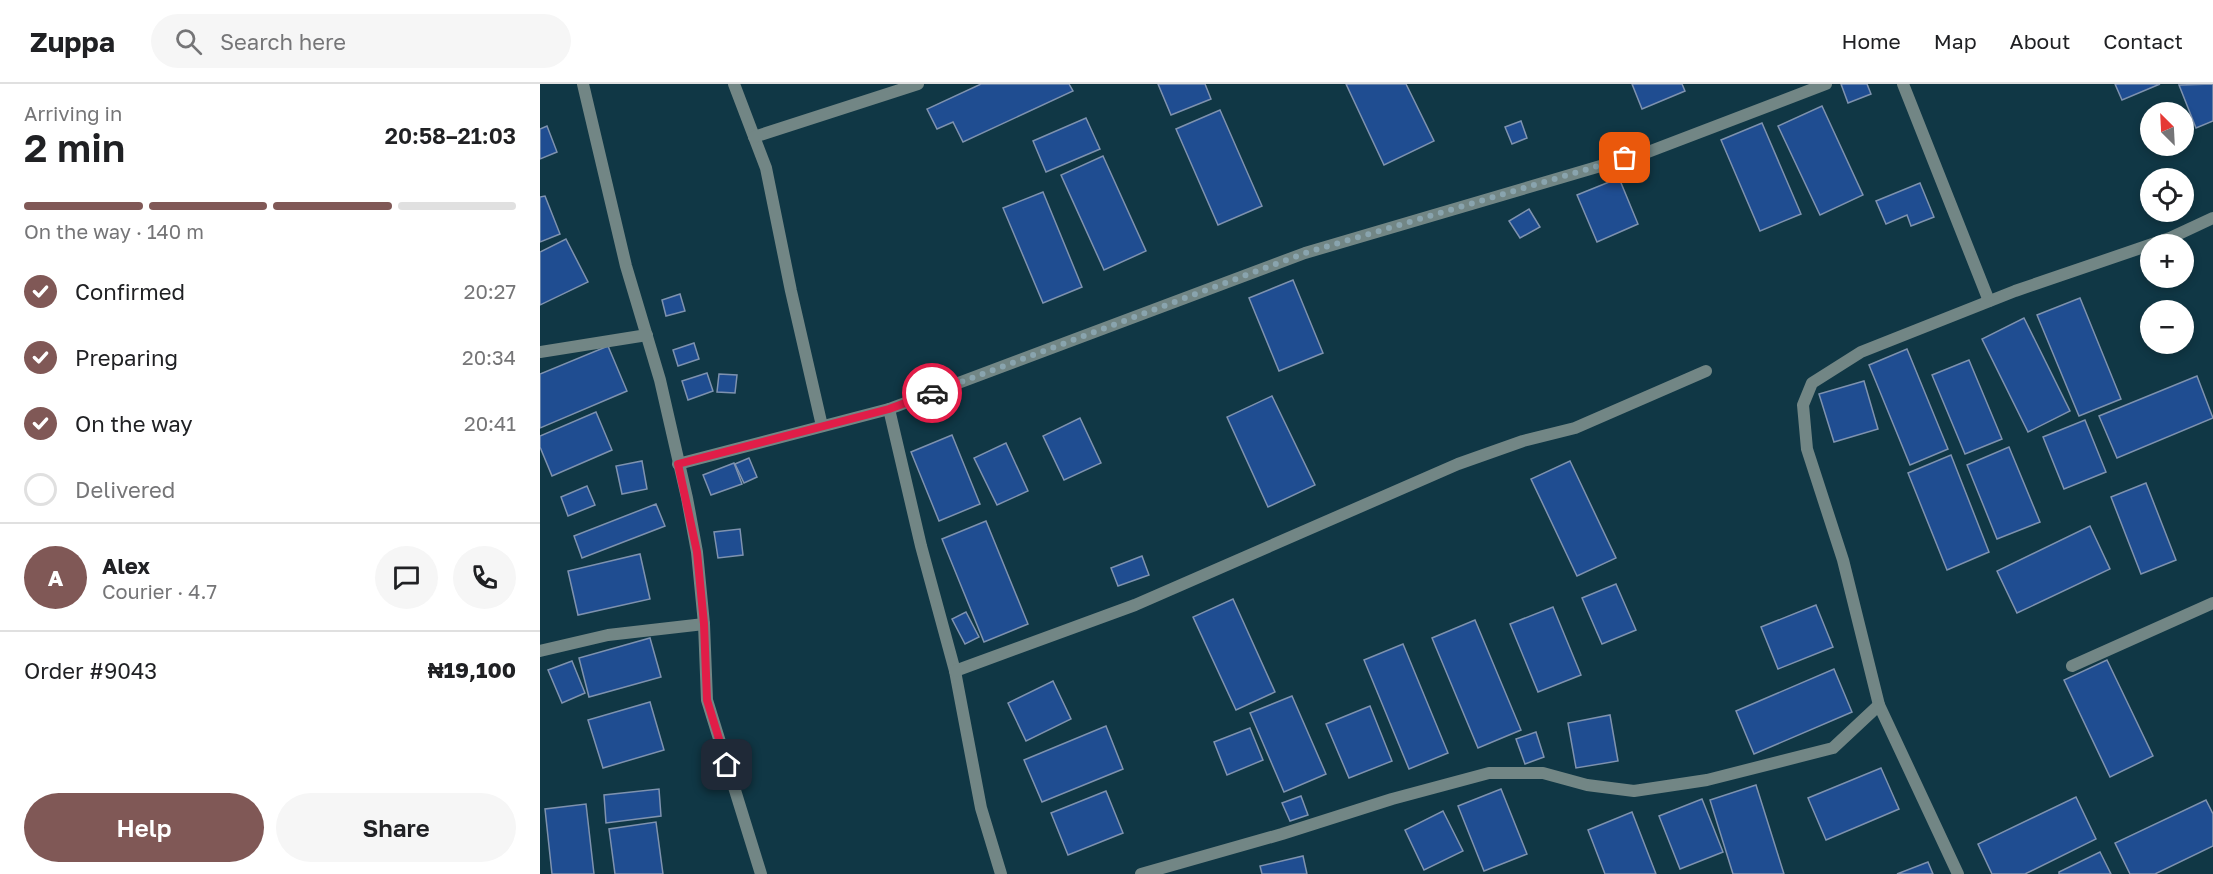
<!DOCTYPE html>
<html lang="en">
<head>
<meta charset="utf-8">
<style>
  :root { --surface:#fff; --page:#f6f6f6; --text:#202124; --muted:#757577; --line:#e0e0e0; --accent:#805856 }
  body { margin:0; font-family:"Golos Text",sans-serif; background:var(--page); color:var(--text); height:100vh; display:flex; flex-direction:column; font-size:22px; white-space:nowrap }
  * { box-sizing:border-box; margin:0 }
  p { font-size:20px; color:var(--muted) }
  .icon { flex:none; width:33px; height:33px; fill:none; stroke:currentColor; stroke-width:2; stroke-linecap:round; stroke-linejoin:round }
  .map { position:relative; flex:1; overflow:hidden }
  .sheet { display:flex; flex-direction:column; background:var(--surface); width:540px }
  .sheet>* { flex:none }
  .needle { width:39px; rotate:336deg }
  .controls { position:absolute; left:1600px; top:18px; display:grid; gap:12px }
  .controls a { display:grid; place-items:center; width:54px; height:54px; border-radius:50%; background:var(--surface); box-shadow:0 3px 9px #0003; font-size:30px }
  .pin { position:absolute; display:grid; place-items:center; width:51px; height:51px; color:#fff; margin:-26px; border-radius:12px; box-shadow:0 3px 9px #0006 }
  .courier { position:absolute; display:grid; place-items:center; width:60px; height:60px; margin:-30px; border:4px solid #e11d48; border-radius:50%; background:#fff; color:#222; box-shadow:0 2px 8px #0007 }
  .headline em { font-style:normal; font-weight:600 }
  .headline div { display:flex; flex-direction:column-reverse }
  .headline { display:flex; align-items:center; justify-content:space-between; height:102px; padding:0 24px }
  h1 { font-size:39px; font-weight:600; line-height:45px }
  .bar { display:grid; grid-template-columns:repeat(4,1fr); gap:9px 6px; align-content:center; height:72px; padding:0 24px }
  .bar i { height:8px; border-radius:4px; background:var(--line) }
  .bar .active { background:var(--accent) }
  .bar p { grid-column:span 4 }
  .line { display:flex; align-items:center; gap:15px; padding:0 24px; border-top:2px solid var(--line) }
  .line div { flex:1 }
  .round { display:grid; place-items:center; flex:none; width:63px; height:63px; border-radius:32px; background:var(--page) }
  ol { padding:0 24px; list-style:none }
  li { display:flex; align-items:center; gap:18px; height:66px }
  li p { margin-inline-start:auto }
  li .icon { padding:6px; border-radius:50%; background:var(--accent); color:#fff; stroke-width:4 }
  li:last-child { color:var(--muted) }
  li i { width:33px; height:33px; border:3px solid var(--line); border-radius:50% }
  .button { display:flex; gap:12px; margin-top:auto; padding:12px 24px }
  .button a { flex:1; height:69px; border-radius:36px; background:var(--accent); color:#fff; font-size:24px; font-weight:600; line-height:69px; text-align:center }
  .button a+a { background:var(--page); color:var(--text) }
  header { display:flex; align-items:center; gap:36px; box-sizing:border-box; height:84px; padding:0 30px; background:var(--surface); border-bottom:2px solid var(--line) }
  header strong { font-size:28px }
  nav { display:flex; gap:33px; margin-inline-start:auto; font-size:21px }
  .search { width:420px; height:54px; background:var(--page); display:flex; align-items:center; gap:15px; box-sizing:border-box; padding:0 21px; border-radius:33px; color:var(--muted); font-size:22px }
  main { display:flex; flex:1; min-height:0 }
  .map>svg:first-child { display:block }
</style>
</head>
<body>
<header>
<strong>Zuppa</strong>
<div class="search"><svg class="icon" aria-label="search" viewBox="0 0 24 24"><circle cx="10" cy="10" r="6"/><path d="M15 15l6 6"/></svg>Search here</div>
<nav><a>Home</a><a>Map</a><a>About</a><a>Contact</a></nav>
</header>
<main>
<section class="sheet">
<div class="headline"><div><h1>2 min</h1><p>Arriving in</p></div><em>20:58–21:03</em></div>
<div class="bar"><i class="active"></i><i class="active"></i><i class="active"></i><i></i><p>On the way · 140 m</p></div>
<ol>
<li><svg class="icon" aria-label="check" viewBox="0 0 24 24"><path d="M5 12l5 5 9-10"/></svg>Confirmed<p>20:27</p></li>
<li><svg class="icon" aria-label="check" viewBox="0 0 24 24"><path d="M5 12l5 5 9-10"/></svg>Preparing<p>20:34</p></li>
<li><svg class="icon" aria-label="check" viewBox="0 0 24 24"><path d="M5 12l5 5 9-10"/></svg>On the way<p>20:41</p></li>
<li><i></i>Delivered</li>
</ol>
<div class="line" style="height:108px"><b class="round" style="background:var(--accent);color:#fff">A</b><div><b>Alex</b><p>Courier · 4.7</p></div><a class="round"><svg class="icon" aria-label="chat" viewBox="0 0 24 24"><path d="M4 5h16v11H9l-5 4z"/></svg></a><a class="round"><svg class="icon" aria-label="phone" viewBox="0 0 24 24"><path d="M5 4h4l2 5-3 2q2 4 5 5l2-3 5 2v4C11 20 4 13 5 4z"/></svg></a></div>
<div class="line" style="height:78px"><div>Order #9043</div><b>₦19,100</b></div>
<div class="button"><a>Help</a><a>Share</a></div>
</section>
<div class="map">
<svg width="1673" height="790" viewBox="0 0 1673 790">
  <rect width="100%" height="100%" fill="#103745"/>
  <g fill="#1f4d91" stroke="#7e92af" stroke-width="1.5">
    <polygon points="441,0 529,0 533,7 423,58 413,38 397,45 387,25"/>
    <polygon points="618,0 665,0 671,15 631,31"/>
    <polygon points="806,0 866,0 894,57 844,81"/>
    <polygon points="1092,0 1142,0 1145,7 1102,25"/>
    <polygon points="1301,0 1327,0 1331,10 1308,19"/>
    <polygon points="1575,0 1620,0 1582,16"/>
    <polygon points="1673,0 1673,37 1656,44 1639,1"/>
    <polygon points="1282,22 1323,111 1280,131 1238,42"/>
    <polygon points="680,26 722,122 678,141 636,45"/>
    <polygon points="546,34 560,65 506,88 493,57"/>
    <polygon points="981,37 987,54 972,60 965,43"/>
    <polygon points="1222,39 1261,130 1220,147 1181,56"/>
    <polygon points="7,42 17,68 0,75 0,45"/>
    <polygon points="563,72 606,167 564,186 521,91"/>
    <polygon points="1079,94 1098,140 1057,158 1037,111"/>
    <polygon points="1380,99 1394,133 1371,142 1367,131 1346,140 1336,117"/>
    <polygon points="503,108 542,203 503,219 463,124"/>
    <polygon points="5,112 20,150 0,158 0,113"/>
    <polygon points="989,125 1000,143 980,154 969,137"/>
    <polygon points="26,155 48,198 0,221 0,168"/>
    <polygon points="753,196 783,269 739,287 709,214"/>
    <polygon points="140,210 145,227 126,232 122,216"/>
    <polygon points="1540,214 1581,315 1539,332 1497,231"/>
    <polygon points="1484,234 1530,327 1488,348 1442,255"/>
    <polygon points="154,259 159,275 138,282 133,266"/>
    <polygon points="68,262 87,307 0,344 0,290"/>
    <polygon points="1367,265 1408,365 1370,381 1329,281"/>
    <polygon points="1429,276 1462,355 1425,370 1392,291"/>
    <polygon points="167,289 173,307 148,316 142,297"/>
    <polygon points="179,290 197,291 195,309 177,308"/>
    <polygon points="1657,292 1673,334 1577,374 1559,332"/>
    <polygon points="1324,297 1338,345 1294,358 1279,310"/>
    <polygon points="732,312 775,401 728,423 687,333"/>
    <polygon points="56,328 72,366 12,392 0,363 0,352"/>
    <polygon points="540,334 561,379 524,396 503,352"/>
    <polygon points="1545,336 1566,388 1524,405 1503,353"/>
    <polygon points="412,351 440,420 399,437 371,368"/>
    <polygon points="466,359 488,407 457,421 434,374"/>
    <polygon points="1469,363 1500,438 1457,455 1427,381"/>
    <polygon points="1411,371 1449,468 1407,486 1368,389"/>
    <polygon points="209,374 217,393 204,399 195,380"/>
    <polygon points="102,377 107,405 82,410 76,382"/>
    <polygon points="1030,377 1076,474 1037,492 991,395"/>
    <polygon points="194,379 202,400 171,411 163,391"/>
    <polygon points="1606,399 1636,476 1601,490 1571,413"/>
    <polygon points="47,402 55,421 28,432 21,413"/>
    <polygon points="116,420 125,442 42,474 34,452"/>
    <polygon points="446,437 488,540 444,558 402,455"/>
    <polygon points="1550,442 1570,485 1477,529 1457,487"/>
    <polygon points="200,445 203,471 178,474 174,448"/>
    <polygon points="100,470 110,515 38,531 28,487"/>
    <polygon points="602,472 609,491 578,502 571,484"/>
    <polygon points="1076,500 1096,546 1062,560 1042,514"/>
    <polygon points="693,515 735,608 696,626 653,533"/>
    <polygon points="1276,521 1293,563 1238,585 1221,543"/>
    <polygon points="1013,523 1041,591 998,608 970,540"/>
    <polygon points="426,528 439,553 425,560 412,535"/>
    <polygon points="935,536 981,646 938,664 892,554"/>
    <polygon points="110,554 121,593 49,613 39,574"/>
    <polygon points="863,560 908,669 869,685 824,576"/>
    <polygon points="1567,576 1613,672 1570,693 1524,596"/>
    <polygon points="32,577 45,609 22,619 8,586"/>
    <polygon points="1294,585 1312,628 1214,670 1196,627"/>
    <polygon points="513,597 531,635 486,657 468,619"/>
    <polygon points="752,612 786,690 744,708 710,629"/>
    <polygon points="110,618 124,666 63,684 48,636"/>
    <polygon points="830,622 852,677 809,694 786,640"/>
    <polygon points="1070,631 1078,677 1036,684 1028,639"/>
    <polygon points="566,642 583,685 502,718 484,676"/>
    <polygon points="710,644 723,676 687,691 674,658"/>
    <polygon points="996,648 1004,673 985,680 976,655"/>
    <polygon points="1341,684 1359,725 1286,756 1268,714"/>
    <polygon points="1216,701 1244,790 1193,790 1170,716"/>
    <polygon points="119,705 121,732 66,739 64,711"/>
    <polygon points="961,705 987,770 944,787 918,722"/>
    <polygon points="566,707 583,749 528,771 511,729"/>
    <polygon points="761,712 768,731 750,737 742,719"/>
    <polygon points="1536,713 1556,755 1485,790 1452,790 1438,760"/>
    <polygon points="1162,715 1183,768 1140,785 1119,732"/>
    <polygon points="1666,716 1673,730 1673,762 1615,790 1590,790 1575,759"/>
    <polygon points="46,720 54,790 12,790 5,725"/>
    <polygon points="903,727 923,767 884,786 865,746"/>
    <polygon points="1092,728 1116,790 1065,790 1048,746"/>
    <polygon points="116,738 123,790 75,790 69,745"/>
    <polygon points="1560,768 1571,790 1519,790 1519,788"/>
    <polygon points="763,772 767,790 722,790 720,782"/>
    <polygon points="1388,778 1393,790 1357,790"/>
  </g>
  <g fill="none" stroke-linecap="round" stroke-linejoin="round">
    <g stroke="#728685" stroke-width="12">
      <polyline points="43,0 86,182 120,296 147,414 157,468 164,540 167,616 221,790"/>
      <polyline points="194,0 226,84 251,207 282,342"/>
      <polyline points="1363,0 1449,217"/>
      <polyline points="214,53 378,0"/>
      <polyline points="0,268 107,251"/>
      <polyline points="349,325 381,462 415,587 441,724 461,790"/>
      <polyline points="138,380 349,325 765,169 1108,68 1286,0"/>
      <polyline points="0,567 68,551 164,540"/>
      <polyline points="1532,582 1673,519"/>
      <polyline points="415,587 595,521 918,380 983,357 1035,344 1166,287"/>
      <polyline points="1339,621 1303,476 1267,365 1263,321 1272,299 1321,268 1475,207 1630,154 1673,134"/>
      <polyline points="601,790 742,750 852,715 949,689 1003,689 1047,701 1094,707 1167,696 1293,664 1339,621 1418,790"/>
    </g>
  </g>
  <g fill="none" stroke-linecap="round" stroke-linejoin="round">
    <polyline stroke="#89a4ae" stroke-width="6" stroke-dasharray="0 10.8" points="392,309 765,169 1085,74"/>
    <polyline stroke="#e11d48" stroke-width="8" points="187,681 167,616 164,540 157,468 138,380 349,325 392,309"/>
  </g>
</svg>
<div class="controls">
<a><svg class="needle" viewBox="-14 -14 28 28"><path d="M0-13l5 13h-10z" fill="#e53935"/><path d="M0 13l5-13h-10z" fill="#757577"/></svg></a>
<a><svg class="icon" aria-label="locate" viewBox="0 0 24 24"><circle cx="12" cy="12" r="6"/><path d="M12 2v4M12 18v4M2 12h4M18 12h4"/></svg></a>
<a>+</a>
<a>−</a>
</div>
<div class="pin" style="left:1085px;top:74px;background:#ea580c"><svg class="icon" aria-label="bag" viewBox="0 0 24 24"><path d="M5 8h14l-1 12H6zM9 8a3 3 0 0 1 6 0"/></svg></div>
<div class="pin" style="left:187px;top:681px;background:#1f2937"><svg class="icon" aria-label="home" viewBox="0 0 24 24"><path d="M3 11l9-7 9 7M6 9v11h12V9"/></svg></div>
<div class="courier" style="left:392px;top:309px"><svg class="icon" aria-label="car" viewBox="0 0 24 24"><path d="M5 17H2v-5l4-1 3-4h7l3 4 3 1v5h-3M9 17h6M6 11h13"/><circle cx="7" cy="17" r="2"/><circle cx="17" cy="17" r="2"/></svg></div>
</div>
</main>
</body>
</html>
